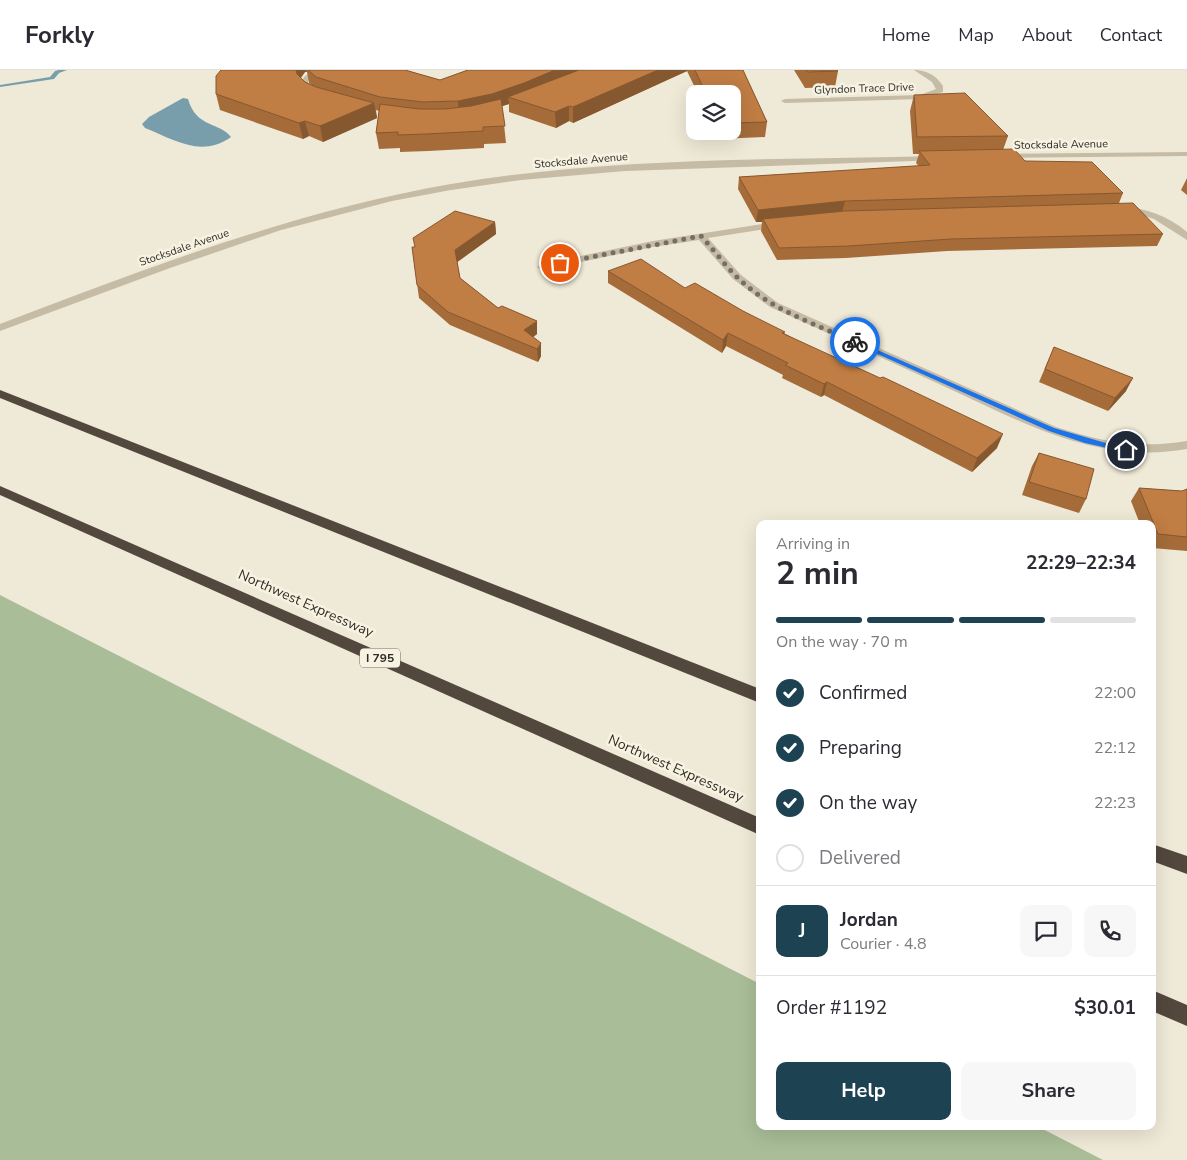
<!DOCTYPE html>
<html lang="en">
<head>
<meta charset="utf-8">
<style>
  :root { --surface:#fff; --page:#f7f7f7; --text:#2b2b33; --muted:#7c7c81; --line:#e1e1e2; --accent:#1d4251 }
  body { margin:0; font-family:"Nunito Sans",sans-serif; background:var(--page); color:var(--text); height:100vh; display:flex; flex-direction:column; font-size:19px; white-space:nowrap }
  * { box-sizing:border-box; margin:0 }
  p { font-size:16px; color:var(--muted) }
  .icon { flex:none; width:28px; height:28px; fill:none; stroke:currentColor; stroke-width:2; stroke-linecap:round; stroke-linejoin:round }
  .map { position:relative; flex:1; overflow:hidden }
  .panel { position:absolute; left:756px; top:450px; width:400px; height:610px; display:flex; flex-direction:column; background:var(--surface); border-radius:10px; box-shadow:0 5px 20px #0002 }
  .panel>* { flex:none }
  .tools { position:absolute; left:686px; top:15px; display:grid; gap:10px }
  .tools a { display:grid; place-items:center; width:55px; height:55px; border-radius:10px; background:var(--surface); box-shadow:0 5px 20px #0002; font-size:25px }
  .pin { position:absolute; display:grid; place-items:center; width:42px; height:42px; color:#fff; margin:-21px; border:2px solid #fff; border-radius:50%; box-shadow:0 1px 5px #0007 }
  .courier { position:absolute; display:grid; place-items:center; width:50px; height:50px; margin:-25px; border:4px solid #1a73e8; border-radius:50%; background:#fff; color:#222; box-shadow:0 1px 6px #0007 }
  .overview em { font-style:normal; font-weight:700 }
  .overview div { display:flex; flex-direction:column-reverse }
  .overview { display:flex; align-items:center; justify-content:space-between; height:85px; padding:0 20px }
  h1 { font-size:32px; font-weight:700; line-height:38px }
  .bar { display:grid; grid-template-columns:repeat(4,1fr); gap:8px 5px; align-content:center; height:60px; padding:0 20px }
  .bar i { height:6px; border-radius:4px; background:var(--line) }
  .bar .on { background:var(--accent) }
  .bar p { grid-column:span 4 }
  .line { display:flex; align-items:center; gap:12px; padding:0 20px; border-top:1px solid var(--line) }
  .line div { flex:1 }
  .round { display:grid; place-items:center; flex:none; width:52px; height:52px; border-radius:10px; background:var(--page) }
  ol { padding:0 20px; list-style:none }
  li { display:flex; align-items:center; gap:15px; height:55px }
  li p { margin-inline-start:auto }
  li .icon { padding:5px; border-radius:50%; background:var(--accent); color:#fff; stroke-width:4 }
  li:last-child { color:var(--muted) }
  li i { width:28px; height:28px; border:2px solid var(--line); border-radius:50% }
  .button { display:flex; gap:10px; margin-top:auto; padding:10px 20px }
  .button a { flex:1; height:58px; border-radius:10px; background:var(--accent); color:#fff; font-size:20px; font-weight:700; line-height:58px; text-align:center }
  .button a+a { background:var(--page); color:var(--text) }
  header { display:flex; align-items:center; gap:30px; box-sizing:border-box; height:70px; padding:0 25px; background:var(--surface); border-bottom:1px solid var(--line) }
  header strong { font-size:24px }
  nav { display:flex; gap:28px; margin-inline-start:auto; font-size:18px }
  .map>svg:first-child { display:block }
</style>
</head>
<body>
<header>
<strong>Forkly</strong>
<nav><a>Home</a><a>Map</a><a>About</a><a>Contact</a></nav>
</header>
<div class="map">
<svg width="1187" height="1090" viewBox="0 0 1187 1090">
  <rect width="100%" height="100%" fill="#efe9d7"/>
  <polygon fill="#a9bd98" points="0,525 760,914 760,1056 1037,1056 1103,1090 0,1090"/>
  <path fill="#789dab" d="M183 28 188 29C196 58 220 52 231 67 201 88 175 70 145 58L142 54 149 47Z"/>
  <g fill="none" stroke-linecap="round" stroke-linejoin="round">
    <polygon fill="#789dab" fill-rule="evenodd" points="59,0 67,0 59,3 54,9 0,17 0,15 50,7 55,1"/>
    <g fill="#c6bba4" fill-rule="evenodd">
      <polygon points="314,0 322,0 308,11 308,17 318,25 314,27 306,23 300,15 304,7"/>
      <path d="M914 0C926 0 936 5 943 16V22L921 29 785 33 781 31 785 29 920 25 936 19 932 12Z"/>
      <polygon points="1187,82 1187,86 1001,88 997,86 1001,84"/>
      <path d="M938 86 942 88 941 90 625 101 521 110 451 120 392 131 281 160 170 198 0 261V254C147 198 295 141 451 114 611 87 776 90 938 86Z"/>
      <path d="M1121 136C1146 138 1168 146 1187 162V170L1154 149 1139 144 1118 141 1117 139Z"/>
      <path d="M781 151 786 154 784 156 708 168 741 205 778 233 1056 357C1103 372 1138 379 1187 371V379C1094 395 1021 351 939 314 883 288 827 263 770 237L733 209 699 170 653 177 542 200 537 197 542 194 653 171Z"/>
    </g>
    <g fill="#53483d" fill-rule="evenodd">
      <polygon points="0,320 760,619 760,633 0,328"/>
      <polygon points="0,416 760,748 760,765 0,425"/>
      <polygon points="1152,774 1187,786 1187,804 1152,791"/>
      <polygon points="1152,920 1187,935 1187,956 1152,941"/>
    </g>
  </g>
  <g fill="#a56c3a" fill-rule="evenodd">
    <path d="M221 0H405L440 10 468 0H743L767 52 765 67 718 69 714 61H732V24H698L687 1 573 53 569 51 556 58 509 42V34L502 36 506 73 484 74V78L428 81 400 82V78L379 79 376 63 379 41 376 40 377 48 323 72 309 66 303 69 220 40 216 24ZM305 2H307L309 13 312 15 305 12 301 8Z"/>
    <polygon points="794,0 837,0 838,1 835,17 805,18"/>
    <polygon points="914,25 1008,66 1003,80 1025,91 1123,123 1119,133 1163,164 1157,176 947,181 846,188 777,190 761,161 762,152 756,152 738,119 739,107 919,96 916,93 919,84 913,84 910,41"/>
    <polygon points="1187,108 1187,125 1181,120"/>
    <polygon points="495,152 496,164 457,192 460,208 498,238 537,264 533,267 541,286 538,292 450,255 419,228 412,177 415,177"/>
    <polygon points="608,201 685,218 743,241 997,378 972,402 824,325 821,327 782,308 783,305 726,276 722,283 608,213"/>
    <polygon points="1054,277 1126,321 1108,341 1039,312"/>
    <polygon points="1039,383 1086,429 1079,443 1022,425 1032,396"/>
    <polygon points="1139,418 1182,421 1187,419 1187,481 1152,478 1152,454 1140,454 1131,431"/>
  </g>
  <g fill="#865830">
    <polygon points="296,0 306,0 307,2 305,2 298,11"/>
    <polygon points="555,0 594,0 508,27 509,34 493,39 459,46 458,31"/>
    <polygon points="658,0 687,0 687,1 573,53 573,37"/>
    <polygon points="374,33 377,48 323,72 320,56"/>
    <polygon points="569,36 569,51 556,58 555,42"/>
    <polygon points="305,51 309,66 303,69 299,53"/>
    <polygon points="845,131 842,143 763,149 762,152 756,152 758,140"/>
    <polygon points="495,152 496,164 456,193 455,180"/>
    <polygon points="537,251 537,264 525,273 524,260"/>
    <polygon points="728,263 726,276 722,283 723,270"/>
    <polygon points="541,273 541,286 538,292 537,279"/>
    <polygon points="1133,308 1126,321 1108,341 1115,328"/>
    <polygon points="827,312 824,325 821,327 824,314"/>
    <polygon points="1003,364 997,378 972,402 977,388"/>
  </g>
  <g fill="#c07d44" stroke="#865830">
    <polygon points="221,0 296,0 297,4 305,12 316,17 374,33 320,56 305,51 299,53 216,24 216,6"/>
    <polygon points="308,0 405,0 440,10 468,0 555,0 524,13 492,24 458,31 423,32 380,27 316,7"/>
    <polygon points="579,0 658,0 573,37 569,36 555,42 508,27"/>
    <polygon points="695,0 743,0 767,52 732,53 732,24 706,24"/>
    <polygon points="806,0 837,0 838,1 808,2"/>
    <polygon points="965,23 1008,66 917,67 914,25"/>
    <polygon points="501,29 505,56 483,57 483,61 426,64 398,65 398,62 376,63 380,34 419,39 445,39 471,36"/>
    <polygon points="1014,79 1025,91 1092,92 1123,123 845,131 758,140 739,107 930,95 919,81"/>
    <polygon points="1133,133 1163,164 951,169 849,176 779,178 763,149 845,141"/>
    <polygon points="455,141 495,152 455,180 460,208 498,238 502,236 537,251 524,260 541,273 537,279 448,242 417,215 412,177 415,177 413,168"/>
    <polygon points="641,189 685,218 695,213 743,241 785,262 782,263 880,308 883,307 1003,364 977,388 827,312 824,314 785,295 788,293 728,263 723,270 608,201"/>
    <polygon points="1054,277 1133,308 1115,328 1045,299"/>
    <polygon points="1039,383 1094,399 1086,429 1029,412"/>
    <polygon points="1139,418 1182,421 1187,419 1187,467 1158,464"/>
  </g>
  <polygon fill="#1a73e8" points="853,271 857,271 1054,358 1130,380 1126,382 1085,373 1049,361 853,273"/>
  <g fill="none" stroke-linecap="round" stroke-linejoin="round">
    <path stroke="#746e63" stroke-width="5" stroke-dasharray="0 9" d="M560 193 701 166C713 179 724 194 737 207 769 239 815 254 855 272"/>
  </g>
  <g text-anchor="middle" stroke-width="5" stroke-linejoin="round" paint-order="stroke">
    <g font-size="11" fill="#322c25" stroke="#f7f3e3">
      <text transform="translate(864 18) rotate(-2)" y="4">Glyndon Trace Drive</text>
      <text transform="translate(1061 74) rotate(-1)" y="4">Stocksdale Avenue</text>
      <text transform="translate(581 90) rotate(-5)" y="4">Stocksdale Avenue</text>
      <text transform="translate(184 177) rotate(-19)" y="4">Stocksdale Avenue</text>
    </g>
    <rect fill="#f7f3e3" stroke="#6d685e" stroke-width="1" x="360" y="578.5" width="40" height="19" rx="4"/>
    <g font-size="12" font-weight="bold" fill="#322c25">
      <text x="380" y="592">I 795</text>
    </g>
    <g font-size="14" fill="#322c25" stroke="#f7f3e3">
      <text transform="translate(306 533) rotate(24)" y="5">Northwest Expressway</text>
      <text transform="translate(676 698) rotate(24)" y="5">Northwest Expressway</text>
    </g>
  </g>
</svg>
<div class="tools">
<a><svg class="icon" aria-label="layers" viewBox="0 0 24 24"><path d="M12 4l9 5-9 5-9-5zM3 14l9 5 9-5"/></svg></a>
</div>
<div class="pin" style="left:560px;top:193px;background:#ea580c"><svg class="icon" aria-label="bag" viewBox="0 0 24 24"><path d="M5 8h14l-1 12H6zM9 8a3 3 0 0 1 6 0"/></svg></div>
<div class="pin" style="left:1126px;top:380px;background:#1f2937"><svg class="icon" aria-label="home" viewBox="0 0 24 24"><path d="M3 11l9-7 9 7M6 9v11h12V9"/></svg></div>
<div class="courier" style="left:855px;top:272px"><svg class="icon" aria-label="bike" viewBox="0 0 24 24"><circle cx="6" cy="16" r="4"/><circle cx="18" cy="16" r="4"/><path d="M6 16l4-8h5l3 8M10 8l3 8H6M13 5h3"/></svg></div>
<section class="panel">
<div class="overview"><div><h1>2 min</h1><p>Arriving in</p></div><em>22:29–22:34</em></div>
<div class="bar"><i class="on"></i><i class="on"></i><i class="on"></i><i></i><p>On the way · 70 m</p></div>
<ol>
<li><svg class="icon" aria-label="check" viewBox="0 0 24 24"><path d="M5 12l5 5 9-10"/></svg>Confirmed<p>22:00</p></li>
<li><svg class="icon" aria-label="check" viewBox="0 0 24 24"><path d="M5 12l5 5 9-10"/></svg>Preparing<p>22:12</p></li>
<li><svg class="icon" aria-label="check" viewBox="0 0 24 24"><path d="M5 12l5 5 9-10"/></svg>On the way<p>22:23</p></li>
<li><i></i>Delivered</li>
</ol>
<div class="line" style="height:90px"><b class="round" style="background:var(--accent);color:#fff">J</b><div><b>Jordan</b><p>Courier · 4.8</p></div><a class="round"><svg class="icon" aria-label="chat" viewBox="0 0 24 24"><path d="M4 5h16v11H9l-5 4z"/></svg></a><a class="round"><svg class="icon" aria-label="phone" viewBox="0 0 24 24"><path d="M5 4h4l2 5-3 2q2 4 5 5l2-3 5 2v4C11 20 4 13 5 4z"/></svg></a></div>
<div class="line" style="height:65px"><div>Order #1192</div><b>$30.01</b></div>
<div class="button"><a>Help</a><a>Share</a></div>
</section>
</div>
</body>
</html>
